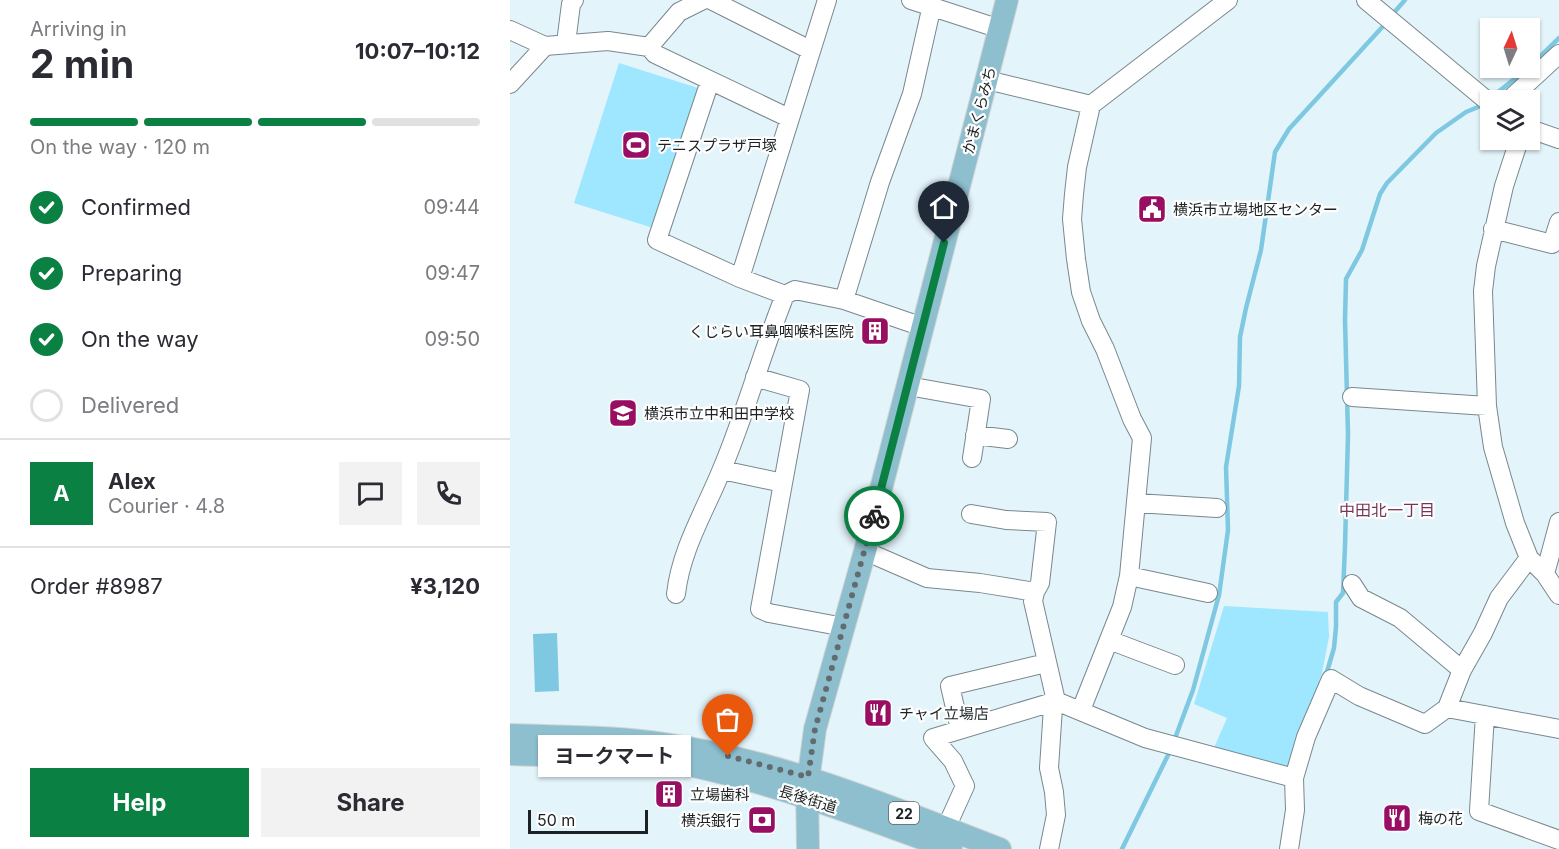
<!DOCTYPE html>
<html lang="en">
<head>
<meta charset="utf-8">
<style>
	body { margin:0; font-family:Inter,"Noto Sans JP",sans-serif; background:#f2f2f3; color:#2b2b33; height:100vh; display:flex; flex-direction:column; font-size:22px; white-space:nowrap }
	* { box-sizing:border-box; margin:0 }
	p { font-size:20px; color:#7c7c81 }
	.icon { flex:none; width:33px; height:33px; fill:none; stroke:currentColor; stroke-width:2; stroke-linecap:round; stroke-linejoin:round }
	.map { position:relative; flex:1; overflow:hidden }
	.details { display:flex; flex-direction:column; background:#fff; width:510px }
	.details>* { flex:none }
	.needle { width:39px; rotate:4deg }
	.controls { position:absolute; left:970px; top:18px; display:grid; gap:12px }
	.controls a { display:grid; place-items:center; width:60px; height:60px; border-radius:0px; background:#fff; box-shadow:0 2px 4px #0004; font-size:30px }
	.scale { position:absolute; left:18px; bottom:15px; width:120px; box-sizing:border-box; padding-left:6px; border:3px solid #1c2224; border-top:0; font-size:16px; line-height:21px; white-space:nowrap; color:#1c2224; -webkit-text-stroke:4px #fefefe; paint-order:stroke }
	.pin { position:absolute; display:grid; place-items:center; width:51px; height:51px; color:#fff; margin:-62px -26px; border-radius:50% 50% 50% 0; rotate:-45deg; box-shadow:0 0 6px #0007 }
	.pin .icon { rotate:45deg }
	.courier { position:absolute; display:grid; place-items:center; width:60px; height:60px; margin:-30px; border:4px solid #0b8043; border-radius:50%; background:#fff; color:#222; box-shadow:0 2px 8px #0007 }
	.bubble { position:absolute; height:42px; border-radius:0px; background:#fff; box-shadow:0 2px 4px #0004; font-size:20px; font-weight:700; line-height:42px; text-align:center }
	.headline em { font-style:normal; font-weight:700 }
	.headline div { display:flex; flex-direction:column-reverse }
	.headline { display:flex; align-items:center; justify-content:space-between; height:102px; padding:0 30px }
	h1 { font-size:39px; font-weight:700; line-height:45px }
	.bar { display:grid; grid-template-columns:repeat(4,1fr); gap:9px 6px; align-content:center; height:72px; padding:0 30px }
	.bar i { height:8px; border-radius:4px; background:#e1e1e2 }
	.bar .on { background:#0b8043 }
	.bar p { grid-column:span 4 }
	.line { display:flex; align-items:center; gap:15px; padding:0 30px; border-top:2px solid #e1e1e2 }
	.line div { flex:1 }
	.round { display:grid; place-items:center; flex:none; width:63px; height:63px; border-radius:0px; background:#f2f2f3 }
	ol { padding:0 30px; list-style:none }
	li { display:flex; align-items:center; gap:18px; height:66px }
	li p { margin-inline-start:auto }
	li .icon { padding:6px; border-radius:50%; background:#0b8043; color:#fff; stroke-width:4 }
	li:last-child { color:#7c7c81 }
	li i { width:33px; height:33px; border:3px solid #e1e1e2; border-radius:50% }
	.cta { display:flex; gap:12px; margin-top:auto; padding:12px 30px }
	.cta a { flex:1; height:69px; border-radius:0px; background:#0b8043; color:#fff; font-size:24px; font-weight:700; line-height:69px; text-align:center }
	.cta a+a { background:#f2f2f3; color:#2b2b33 }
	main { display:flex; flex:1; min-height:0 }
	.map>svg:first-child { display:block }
	.green { fill:#9fe7ff }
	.water { fill:#7ec8e1 }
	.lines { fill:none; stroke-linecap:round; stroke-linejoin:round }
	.stream { stroke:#7ec8e1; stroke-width:4.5 }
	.minor-casing { stroke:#79888e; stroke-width:20 }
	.major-casing { stroke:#d2d3d3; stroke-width:24 }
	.minor { stroke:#fff; stroke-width:18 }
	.major { stroke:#8ebfce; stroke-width:22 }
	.done { stroke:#626c6f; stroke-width:6; stroke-dasharray:0 10.8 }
	.route { stroke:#0b8043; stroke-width:8 }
	.labels { text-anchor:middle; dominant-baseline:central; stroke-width:4.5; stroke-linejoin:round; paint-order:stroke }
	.shield { fill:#fefefe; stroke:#606465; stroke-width:1.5 }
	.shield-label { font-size:14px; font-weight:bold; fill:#1c2224 }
	.street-label { font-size:15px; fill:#1c2224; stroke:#fefefe }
	.poi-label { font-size:15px; fill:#1c2224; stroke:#fefefe; text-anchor:start }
	.neighbourhood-label { font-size:16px; fill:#763557; stroke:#fefefe }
</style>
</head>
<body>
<main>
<section class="details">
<div class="headline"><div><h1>2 min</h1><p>Arriving in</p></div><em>10:07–10:12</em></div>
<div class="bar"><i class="on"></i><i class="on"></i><i class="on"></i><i></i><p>On the way · 120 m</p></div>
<ol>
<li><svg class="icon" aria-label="check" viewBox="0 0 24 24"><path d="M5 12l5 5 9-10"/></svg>Confirmed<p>09:44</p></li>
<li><svg class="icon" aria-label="check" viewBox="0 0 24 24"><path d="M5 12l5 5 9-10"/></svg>Preparing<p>09:47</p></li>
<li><svg class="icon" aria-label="check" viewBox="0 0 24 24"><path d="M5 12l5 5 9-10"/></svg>On the way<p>09:50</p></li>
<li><i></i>Delivered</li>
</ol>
<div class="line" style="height:108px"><b class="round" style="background:#0b8043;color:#fff">A</b><div><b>Alex</b><p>Courier · 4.8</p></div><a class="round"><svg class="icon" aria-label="chat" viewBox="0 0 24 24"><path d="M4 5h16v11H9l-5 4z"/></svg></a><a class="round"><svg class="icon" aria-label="phone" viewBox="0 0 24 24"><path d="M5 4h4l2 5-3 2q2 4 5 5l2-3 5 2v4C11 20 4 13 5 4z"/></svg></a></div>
<div class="line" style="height:78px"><div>Order #8987</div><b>¥3,120</b></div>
<div class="cta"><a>Help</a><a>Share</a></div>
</section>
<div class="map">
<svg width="1049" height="849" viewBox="0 0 1049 849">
	<rect width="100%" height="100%" fill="#e3f4fa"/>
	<path class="green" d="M109,63L188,88L143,228L64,203Z
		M714,606L818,612L819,637L812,673L779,768L703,750L717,718L684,704Z"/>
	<path class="water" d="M47,633L49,691L25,692L23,634Z"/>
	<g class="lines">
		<path class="stream" d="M881,16L895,0
			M1020,66L1049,38
			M982,97L1018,68
			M816,675L824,648L826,627V602L833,593L835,546L838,434L835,320L836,279L852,250L870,194L877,183L926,133L956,112L973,105
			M664,741L683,690L709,595L718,530L716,467L729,386L730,337L736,308L751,250L765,152L779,129L876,23
			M612,849L661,749"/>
		<g class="minor-casing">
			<path id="minor" d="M201,0L300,50
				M401,0L490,29
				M856,0L981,104
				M0,30L35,46
				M56,43L61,4L64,0
				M139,47L169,12L193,0
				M477,80L581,105
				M200,81L147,240L230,278L275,295L285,290L334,300L413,327
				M0,84L35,46L98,41L139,47L145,54L279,118
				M999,100L1049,54
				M1020,129L1049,139
				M1009,140L994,186L976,266L973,291L977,406L983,447L1005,523L1019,558L1035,574L1049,595
				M983,229L1042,244L1049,222
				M230,278L317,0
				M334,300L370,182L402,94L420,14L419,6L421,0
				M245,377L290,390L250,609L259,613L334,627
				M398,386L471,399L462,458
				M842,397L977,406
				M465,435L498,439
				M212,470L273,483
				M626,503L707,508
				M461,514L496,520L537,522L530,583L525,592
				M355,551L417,578L470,583L525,592L523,601L546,701L543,707L539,768L544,792L546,815L539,849
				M1035,574L1049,522
				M619,576L698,593
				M842,584L851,598L890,618L952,670
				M166,594C171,549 195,511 212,469C236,412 252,352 275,295
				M599,640L665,665
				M937,708L1049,729
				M571,710L612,607L619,576L632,438L622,419L595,349L581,321L571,292L566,259L562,219L564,194L567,167L581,105L718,0
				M975,715L969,811L1049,840
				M450,729L440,686L536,663
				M436,828L455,786L443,761L423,738L546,701L635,738L784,778
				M779,849L785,810L784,778L796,737L821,679L849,696L915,724L937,708L952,670L973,633L989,598L1019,558"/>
		</g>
		<g class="major-casing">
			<path id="major" d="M0,735C51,737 104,736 155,744C272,761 381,807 490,849
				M0,754C60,757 124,754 183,766C271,785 356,818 441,849
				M298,849L297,789L305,729L355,551L497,0"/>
		</g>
		<use href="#minor" class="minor"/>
		<use href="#major" class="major"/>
	</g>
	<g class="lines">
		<path class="done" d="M218,756L298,777L305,729L364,516"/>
		<path class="route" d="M364,516L434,243"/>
	</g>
	<defs>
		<g id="stadium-square" transform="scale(1.5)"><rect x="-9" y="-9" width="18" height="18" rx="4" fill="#970e63" stroke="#fefefe"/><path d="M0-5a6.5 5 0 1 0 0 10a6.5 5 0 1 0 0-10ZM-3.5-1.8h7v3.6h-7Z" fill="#fff"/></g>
		<g id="civic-square" transform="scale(1.5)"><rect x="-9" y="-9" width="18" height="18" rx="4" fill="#970e63" stroke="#fefefe"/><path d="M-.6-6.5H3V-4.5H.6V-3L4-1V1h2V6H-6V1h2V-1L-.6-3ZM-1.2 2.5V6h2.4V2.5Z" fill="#fff"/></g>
		<g id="building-square" transform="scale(1.5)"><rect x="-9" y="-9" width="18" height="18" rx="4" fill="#970e63" stroke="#fefefe"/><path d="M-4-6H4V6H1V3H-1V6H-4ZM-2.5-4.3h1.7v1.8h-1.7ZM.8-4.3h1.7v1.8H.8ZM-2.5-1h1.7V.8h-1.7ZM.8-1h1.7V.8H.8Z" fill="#fff"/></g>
		<g id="school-square" transform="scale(1.5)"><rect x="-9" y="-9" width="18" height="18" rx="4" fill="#970e63" stroke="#fefefe"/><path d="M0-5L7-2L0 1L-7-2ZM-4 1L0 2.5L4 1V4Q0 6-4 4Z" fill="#fff"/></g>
		<g id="restaurant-square" transform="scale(1.5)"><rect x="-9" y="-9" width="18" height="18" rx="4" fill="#970e63" stroke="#fefefe"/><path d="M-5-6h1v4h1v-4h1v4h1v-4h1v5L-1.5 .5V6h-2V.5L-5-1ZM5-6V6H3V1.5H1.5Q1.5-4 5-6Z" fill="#fff"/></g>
		<g id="bank-square" transform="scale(1.5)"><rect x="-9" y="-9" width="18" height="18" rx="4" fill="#970e63" stroke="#fefefe"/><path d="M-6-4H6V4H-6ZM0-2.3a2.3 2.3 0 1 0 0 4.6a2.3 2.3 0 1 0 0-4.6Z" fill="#fff"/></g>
	</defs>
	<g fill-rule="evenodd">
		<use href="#stadium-square" x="126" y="145"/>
		<use href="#civic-square" x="642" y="209"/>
		<use href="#building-square" x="365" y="331"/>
		<use href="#school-square" x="113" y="413"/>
		<use href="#restaurant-square" x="368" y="713"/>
		<use href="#building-square" x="159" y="794"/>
		<use href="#restaurant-square" x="887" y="818"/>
		<use href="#bank-square" x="252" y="820"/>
	</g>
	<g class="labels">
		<rect class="shield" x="379" y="802" width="30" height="22" rx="4.5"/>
		<g class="shield-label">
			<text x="394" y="813">22</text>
		</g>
		<g class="street-label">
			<text transform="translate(469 110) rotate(-75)">かまくらみち</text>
			<text transform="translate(298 799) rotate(17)">長後街道</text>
		</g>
		<g class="poi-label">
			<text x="147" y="145">テニスプラザ戸塚</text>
			<text x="663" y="209">横浜市立場地区センター</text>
			<text x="344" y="331" text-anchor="end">くじらい耳鼻咽喉科医院</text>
			<text x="134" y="413">横浜市立中和田中学校</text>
			<text x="389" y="713">チャイ立場店</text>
			<text x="180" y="794">立場歯科</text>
			<text x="908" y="818">梅の花</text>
			<text x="231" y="820" text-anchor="end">横浜銀行</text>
		</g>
		<g class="neighbourhood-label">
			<text x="877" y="510">中田北一丁目</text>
		</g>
	</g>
</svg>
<div class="controls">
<a><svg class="needle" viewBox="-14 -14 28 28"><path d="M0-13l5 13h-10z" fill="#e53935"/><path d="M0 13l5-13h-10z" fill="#7c7c81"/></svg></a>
<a><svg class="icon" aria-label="layers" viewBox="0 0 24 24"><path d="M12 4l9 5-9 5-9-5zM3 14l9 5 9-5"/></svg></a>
</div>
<div class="scale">50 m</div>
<div class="pin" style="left:218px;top:756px;background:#ea580c"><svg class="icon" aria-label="bag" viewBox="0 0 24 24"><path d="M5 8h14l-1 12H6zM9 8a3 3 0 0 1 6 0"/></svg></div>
<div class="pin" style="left:434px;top:243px;background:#1f2937"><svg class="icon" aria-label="home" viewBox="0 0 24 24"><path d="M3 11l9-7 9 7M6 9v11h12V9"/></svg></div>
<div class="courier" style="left:364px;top:516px"><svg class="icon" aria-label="bike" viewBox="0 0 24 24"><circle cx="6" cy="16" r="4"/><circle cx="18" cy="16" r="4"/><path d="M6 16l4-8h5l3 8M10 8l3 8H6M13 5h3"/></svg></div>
<div class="bubble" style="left:28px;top:735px;width:153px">ヨークマート</div>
</div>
</main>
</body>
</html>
